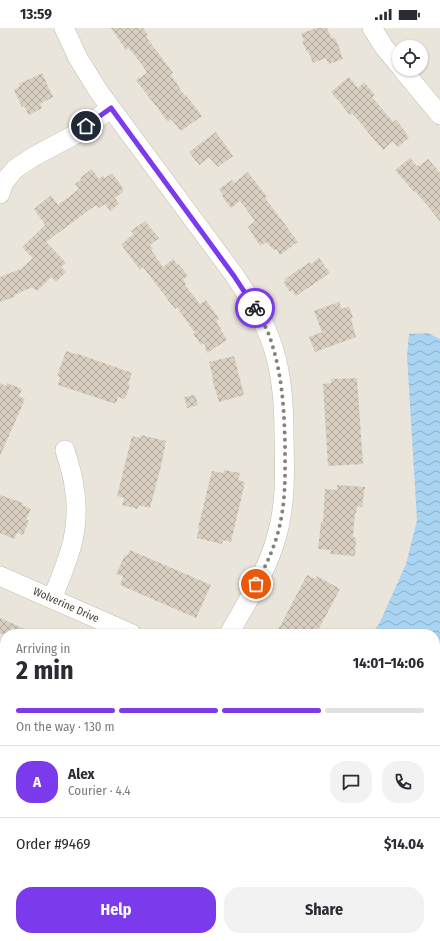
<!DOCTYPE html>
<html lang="en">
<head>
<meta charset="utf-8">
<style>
	body { margin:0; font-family:"Fira Sans Condensed",sans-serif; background:#f2f2f3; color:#2b2b33; height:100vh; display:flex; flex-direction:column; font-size:15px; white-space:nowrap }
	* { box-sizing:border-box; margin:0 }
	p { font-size:13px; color:#7c7c81 }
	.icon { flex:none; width:22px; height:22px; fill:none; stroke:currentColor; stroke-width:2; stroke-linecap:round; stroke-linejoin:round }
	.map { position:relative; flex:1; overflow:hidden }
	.side { position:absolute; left:0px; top:601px; width:440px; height:312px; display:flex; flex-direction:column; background:#fff; border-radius:16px 16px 0 0; box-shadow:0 1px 3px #0004 }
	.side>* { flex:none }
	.controls { position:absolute; left:392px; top:12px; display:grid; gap:8px }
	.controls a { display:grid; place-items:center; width:36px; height:36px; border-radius:50%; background:#fff; box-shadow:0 1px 3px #0004; font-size:20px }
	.pin { position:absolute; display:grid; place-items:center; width:34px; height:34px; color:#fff; margin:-17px; border:2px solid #fff; border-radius:50%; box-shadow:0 1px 4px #0007 }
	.courier { position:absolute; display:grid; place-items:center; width:40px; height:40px; margin:-20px; border:3px solid #7c3aed; border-radius:50%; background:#fff; color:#222; box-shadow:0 1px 5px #0007 }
	.summary em { font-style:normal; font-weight:700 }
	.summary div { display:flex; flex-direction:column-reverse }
	.summary { display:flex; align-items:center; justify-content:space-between; height:68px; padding:0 16px }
	h1 { font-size:26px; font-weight:700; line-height:30px }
	.bar { display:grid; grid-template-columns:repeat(4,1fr); gap:6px 4px; align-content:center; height:48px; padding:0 16px }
	.bar i { height:5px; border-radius:3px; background:#e1e1e2 }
	.bar .on { background:#7c3aed }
	.bar p { grid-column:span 4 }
	.line { display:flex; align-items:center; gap:10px; padding:0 16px; border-top:1px solid #e1e1e2 }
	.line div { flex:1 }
	.round { display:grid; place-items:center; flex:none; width:42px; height:42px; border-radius:16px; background:#f2f2f3 }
	.button { display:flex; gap:8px; margin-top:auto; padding:8px 16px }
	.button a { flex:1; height:46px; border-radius:16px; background:#7c3aed; color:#fff; font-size:16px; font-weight:700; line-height:46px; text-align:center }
	.button a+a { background:#f2f2f3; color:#2b2b33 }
	.status { display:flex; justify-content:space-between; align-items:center; height:28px; padding:0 20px; background:#fff; direction:ltr }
	.status svg { height:11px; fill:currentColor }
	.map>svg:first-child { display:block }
	.residential { fill:#eae5da; fill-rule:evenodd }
	.forest { fill:url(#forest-crowns) }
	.wetland { fill:url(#wetland-marsh) }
	.water { fill:url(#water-waves) }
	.building { fill:url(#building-cross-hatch) }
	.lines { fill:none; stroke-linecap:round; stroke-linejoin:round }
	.minor-casing { stroke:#c2bbae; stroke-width:20 }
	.minor { stroke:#fff; stroke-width:19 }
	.done { stroke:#878178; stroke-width:4; stroke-dasharray:0 7.2 }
	.route { stroke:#7c3aed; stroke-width:5 }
	.labels { text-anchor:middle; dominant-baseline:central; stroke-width:3.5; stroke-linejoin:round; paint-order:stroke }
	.street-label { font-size:11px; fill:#4b4439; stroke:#fff }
</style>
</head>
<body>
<div class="status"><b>13:59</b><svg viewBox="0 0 49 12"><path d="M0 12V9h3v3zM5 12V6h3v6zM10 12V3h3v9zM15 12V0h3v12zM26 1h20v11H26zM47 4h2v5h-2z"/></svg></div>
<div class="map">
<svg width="440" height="913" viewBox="0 0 440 913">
	<defs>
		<pattern id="forest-crowns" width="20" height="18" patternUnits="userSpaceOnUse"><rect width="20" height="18" fill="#d2eab5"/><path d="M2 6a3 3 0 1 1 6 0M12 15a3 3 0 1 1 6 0" fill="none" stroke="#b6ca9c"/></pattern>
		<pattern id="wetland-marsh" width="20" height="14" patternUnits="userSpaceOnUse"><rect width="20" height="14" fill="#d2eab5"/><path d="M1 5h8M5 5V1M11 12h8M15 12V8" fill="none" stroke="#b6ca9c"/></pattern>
		<pattern id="water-waves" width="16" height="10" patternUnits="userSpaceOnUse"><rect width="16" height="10" fill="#a9d4f2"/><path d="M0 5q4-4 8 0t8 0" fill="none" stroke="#8caec5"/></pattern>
		<pattern id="building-cross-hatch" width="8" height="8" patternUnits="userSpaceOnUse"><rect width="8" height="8" fill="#d8cfc1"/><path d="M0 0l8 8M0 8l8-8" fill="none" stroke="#b1aa9e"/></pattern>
	</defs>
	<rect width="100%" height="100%" fill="#f6f3ec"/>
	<path class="residential" d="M0,0H440V913H166V908H435V606H5V652L0,650ZM399,19H421V41H399Z"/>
	<path class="forest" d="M266,908H307L306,913H261Z"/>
	<path class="wetland" d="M226,908H266L261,913H227Z"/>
	<path class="water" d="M428,305L440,311V884L435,901V606H372L380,594L406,536L417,492L407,328L409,306Z
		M307,908H433L431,913H306Z"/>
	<path class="building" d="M111,0H143L148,7L146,9L173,45L171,47L185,68L186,67L202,88L181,103L171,91L168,94L136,52L147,45L145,41L129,20L126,22Z
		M316,0H327L332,11L335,10L341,24H340L343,31L329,36L326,30L313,35L308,23L307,24L302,13L304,12L301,6Z
		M42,45L53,69L40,76L42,80L29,87L24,78L22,79L14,62L20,58L19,56Z
		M349,49L358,60L364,54L375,67L372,69L393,94L396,92L406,104H405L409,110L398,119L393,113L383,122L352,85L350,87L331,64Z
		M216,104L233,128L218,139L209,129L199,137L189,124Z
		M410,130L416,137L419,138L428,131L440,145V193L415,163L414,164L395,142Z
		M92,141L99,151L103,148L105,150L112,145L123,160L122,165L115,170L119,176L110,183L105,176L99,180L96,177L46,214L66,235L61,239L66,244L56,254L51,249L37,263L32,259L15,267L14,269L0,274V249L21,241L33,230L22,219L45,197L34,181L51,167L58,177L79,161L75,156L81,152L80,150Z
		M248,144L267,169L265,170L298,214L280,227L276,221L274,222L266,214L260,218L248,199L255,193L240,173L231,180L222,168L223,167L219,161L232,152L234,155Z
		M145,193L159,210L150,217L153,221L151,222L163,239L173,231L178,237L179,236L188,248L183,251L186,256L185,257L200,276L206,272L219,291L216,293L227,312L207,325L204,315L201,317L193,306L195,305L177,279L175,281L143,239L140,242L121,216L134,206L131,203Z
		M319,230L330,245L296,268L292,262L290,264L283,254L286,253L285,251L310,234L311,236Z
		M339,274L342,281L349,278L353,290L351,291L356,309L315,324L309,309L322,304L314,283Z
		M66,323L75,326V325L132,345L128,356L130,357L125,371L118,369L116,376L58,357L60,349L57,348Z
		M234,328L244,367L219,374L212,351L213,350L209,334Z
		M357,350L363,436L328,438L323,356L331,355V351Z
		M0,355L6,358L7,355L22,361L19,368L25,371L0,428Z
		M195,367L198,377L187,380L184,369Z
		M141,407L166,413L161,438L150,480L139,477L138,481L122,477L124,470L117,468L132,408L140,410Z
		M224,442L240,445L238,452L245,454L231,514L223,512L222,516L197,510L199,501L198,500L212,443L223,445Z
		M337,457L365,459L362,479L357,478L356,485H355L353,509L356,510L355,528L330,526L331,522L318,521L321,494L323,495L325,461L337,462Z
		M0,467L23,475L22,477L31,481L26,491L29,493L23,507L17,505L14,511L0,505Z
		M130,522L211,557L196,590L120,557L123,548L116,546L125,527L127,528Z
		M307,547L315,551L317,548L340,561L316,606H285L278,602Z
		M0,590L36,606H0Z"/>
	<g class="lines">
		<g class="minor-casing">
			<path id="minor" d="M64,0L78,30L99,64L235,248C247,267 261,287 269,308C282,340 284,376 284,409C285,446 286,482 274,517C264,548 245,577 229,606
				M372,0L384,19L399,37
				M402,41L440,87
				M0,166L4,154L15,141L33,129L76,106L111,80
				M0,548L132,606
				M52,571C68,532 82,501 74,458C73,446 68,434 65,422
				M183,908V913"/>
		</g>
		<use href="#minor" class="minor"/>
	</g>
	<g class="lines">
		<path class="done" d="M255,280C260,290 267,300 270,310C282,345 284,379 285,415C285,440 286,466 281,491C277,514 267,536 256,556"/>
		<path class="route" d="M86,98L111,80L234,248L255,280"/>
	</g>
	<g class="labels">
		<g class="street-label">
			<text transform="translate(66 577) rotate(24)">Wolverine Drive</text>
		</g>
	</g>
</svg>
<div class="controls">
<a><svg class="icon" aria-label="locate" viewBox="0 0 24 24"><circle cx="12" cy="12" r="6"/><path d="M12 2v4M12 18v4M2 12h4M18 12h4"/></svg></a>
</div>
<div class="pin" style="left:256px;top:556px;background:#ea580c"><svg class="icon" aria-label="bag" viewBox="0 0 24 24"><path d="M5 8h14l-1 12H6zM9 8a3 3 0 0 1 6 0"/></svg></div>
<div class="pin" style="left:86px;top:98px;background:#1f2937"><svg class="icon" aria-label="home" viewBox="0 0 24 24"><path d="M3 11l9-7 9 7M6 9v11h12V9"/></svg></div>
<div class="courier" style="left:255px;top:280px"><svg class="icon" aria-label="bike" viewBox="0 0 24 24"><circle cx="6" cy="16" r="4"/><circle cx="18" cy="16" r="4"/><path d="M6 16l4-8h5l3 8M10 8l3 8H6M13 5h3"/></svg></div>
<section class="side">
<div class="summary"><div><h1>2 min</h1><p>Arriving in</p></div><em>14:01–14:06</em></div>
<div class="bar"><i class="on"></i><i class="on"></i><i class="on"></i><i></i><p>On the way · 130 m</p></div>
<div class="line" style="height:72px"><b class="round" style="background:#7c3aed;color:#fff">A</b><div><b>Alex</b><p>Courier · 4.4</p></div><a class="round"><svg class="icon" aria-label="chat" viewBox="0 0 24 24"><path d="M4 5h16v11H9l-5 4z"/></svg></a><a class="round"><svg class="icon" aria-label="phone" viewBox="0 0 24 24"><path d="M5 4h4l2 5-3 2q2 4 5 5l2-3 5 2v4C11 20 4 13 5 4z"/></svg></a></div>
<div class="line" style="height:52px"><div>Order #9469</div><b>$14.04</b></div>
<div class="button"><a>Help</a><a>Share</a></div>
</section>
</div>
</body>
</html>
